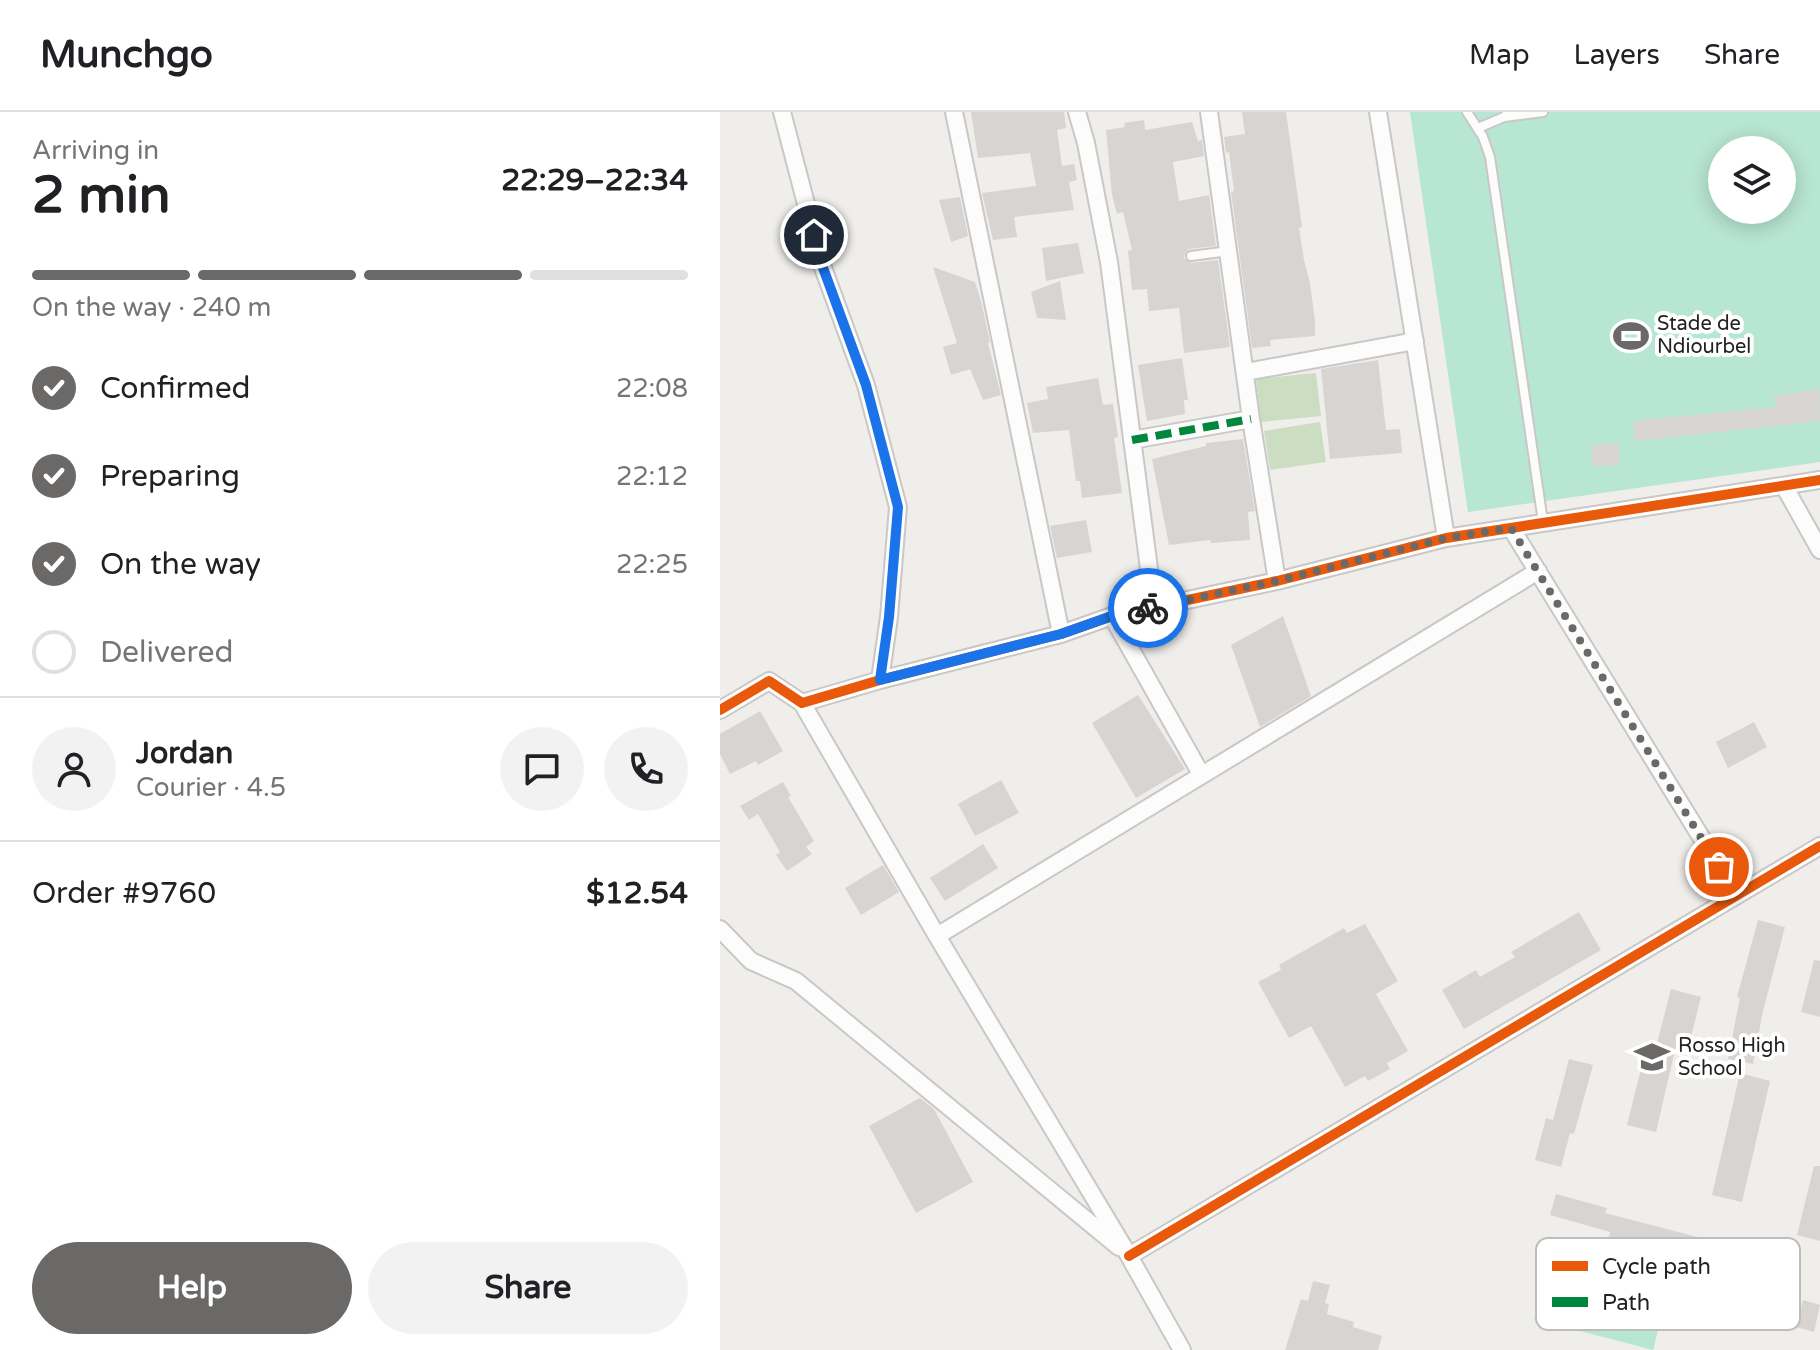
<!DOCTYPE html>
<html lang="en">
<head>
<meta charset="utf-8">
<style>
	body { margin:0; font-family:"Varela Round",sans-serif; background:#f2f2f2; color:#202124; height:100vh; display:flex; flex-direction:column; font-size:30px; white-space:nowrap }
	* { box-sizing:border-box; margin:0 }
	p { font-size:26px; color:#757577 }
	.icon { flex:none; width:44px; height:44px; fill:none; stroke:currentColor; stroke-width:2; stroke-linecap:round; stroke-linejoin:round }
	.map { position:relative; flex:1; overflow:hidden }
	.drawer { display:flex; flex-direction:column; background:#fff; width:720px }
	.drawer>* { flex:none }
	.fabs { position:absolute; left:988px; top:24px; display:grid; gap:16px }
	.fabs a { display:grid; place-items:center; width:88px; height:88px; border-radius:50%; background:#fff; box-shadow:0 4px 20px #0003; font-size:40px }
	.pin { position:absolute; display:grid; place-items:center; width:68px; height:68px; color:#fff; margin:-34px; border:4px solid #fff; border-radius:50%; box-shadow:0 2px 8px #0007 }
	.courier { position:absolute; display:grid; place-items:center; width:80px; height:80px; margin:-40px; border:6px solid #1a73e8; border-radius:50%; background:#fff; color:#222; box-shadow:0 2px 10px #0007 }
	.head em { font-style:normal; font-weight:700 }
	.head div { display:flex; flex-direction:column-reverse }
	.head { display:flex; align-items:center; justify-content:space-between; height:136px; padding:0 32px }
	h1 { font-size:52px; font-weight:700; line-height:60px }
	.bar { display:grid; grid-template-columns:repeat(4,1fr); gap:12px 8px; align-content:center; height:96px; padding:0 32px }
	.bar i { height:10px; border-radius:6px; background:#e0e0e0 }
	.bar .active { background:#6a6968 }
	.bar p { grid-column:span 4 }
	.line { display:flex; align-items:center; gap:20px; padding:0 32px; border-top:2px solid #e0e0e0 }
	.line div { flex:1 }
	.round { display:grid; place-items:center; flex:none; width:84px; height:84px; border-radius:42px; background:#f2f2f2 }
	ol { padding:0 32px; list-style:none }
	li { display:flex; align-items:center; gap:24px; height:88px }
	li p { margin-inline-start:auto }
	li .icon { padding:8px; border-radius:50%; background:#6a6968; color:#fff; stroke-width:4 }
	li:last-child { color:#757577 }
	li i { width:44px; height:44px; border:4px solid #e0e0e0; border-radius:50% }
	.action { display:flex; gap:16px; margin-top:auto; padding:16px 32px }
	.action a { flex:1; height:92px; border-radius:48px; background:#6a6968; color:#fff; font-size:32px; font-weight:700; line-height:92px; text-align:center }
	.action a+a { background:#f2f2f2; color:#202124 }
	header { display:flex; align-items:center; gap:48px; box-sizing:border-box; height:112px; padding:0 40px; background:#fff; border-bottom:2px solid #e0e0e0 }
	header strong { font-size:38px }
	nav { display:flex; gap:44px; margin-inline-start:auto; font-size:28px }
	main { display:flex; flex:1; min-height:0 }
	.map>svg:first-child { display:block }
	.forest { fill:#cbdec1 }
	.pitch { fill:#b7e6d2; fill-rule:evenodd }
	.building { fill:#d7d4d2 }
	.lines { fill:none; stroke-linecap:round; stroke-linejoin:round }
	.service-casing { stroke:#c9c8c7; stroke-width:12 }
	.minor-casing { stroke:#c9c8c7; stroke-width:20 }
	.service { stroke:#fdfcfc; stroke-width:8 }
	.minor { stroke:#fdfcfc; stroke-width:16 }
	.quiet { stroke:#00873e; stroke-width:8; stroke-dasharray:16 8; stroke-linecap:butt }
	.cycleway-casing { stroke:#fff; stroke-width:15 }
	.cycleway { stroke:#e8590c; stroke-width:10 }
	.done { stroke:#6a6968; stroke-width:8; stroke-dasharray:0 14.4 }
	.route { stroke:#1a73e8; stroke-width:10 }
	.labels { text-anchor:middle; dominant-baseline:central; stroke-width:8; stroke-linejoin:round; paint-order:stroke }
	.poi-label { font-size:20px; fill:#222; stroke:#fff; text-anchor:start }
	.key { fill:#fff; stroke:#bdbdbd; stroke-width:2 }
	.key-label { font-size:22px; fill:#222 }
</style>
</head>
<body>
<header>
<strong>Munchgo</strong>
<nav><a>Map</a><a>Layers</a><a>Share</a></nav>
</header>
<main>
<section class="drawer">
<div class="head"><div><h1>2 min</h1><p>Arriving in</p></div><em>22:29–22:34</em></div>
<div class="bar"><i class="active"></i><i class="active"></i><i class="active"></i><i></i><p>On the way · 240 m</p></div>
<ol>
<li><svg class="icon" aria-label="check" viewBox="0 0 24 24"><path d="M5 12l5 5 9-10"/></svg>Confirmed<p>22:08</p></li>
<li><svg class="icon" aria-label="check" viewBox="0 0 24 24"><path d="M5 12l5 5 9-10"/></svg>Preparing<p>22:12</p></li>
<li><svg class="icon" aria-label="check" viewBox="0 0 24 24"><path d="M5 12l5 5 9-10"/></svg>On the way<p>22:25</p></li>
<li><i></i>Delivered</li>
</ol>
<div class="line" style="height:144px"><a class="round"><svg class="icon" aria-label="person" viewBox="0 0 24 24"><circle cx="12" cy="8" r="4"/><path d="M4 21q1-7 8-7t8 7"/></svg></a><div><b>Jordan</b><p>Courier · 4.5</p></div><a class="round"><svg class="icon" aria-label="chat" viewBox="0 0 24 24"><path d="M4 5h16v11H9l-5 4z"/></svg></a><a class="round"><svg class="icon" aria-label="phone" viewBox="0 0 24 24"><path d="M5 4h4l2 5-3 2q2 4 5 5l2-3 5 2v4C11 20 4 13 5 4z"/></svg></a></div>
<div class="line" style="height:104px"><div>Order #9760</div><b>$12.54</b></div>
<div class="action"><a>Help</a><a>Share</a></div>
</section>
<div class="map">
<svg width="1100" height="1238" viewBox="0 0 1100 1238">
	<rect width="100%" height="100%" fill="#f0eeeb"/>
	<path class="forest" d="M596,261L601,304L541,310L536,267Z
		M600,310L606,350L550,358L544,319Z"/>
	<path class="pitch" d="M690,0H1100V350L748,400ZM1002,38H1062V98H1002Z
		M829,1148L948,1180L933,1238L814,1207Z"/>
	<path class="building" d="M251,0H344L346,16L337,18L342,54L354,52L357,68L349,70L354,98L294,105L297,125L273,128L262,81L316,74L310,41L258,46Z
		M522,0H566L582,115L579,116L584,148L590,171L595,209V224L550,228L551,234L532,236L511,80L514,79L509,40L506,41L504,25L525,22Z
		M424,8L425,18L472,10L478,29L482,28L484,44L453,50L459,89L489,83L496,134L469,137L465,141L464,146L471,151L498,148L510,235L464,241L459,196L429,199L427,177L412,178L408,139L412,138L403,100L397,102L392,83L386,18L405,15L404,11Z
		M240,85L248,124L231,130L219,88Z
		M358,131L364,161L326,169L322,136Z
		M213,155L255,170L261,189L270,230L268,231L281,283L263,288L250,257L231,263L223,235L237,231Z
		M340,169L346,208L317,206L311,180Z
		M462,246L468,288H464L465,302L427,309L418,253Z
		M658,248L666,318L680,317L682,341L610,347L601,257Z
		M378,266L383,293L393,292L398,325L394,326L402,381L362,386L360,369H356L349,318L313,321L307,291L328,287L326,275Z
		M1099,277L1100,309L915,329L913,309L1056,295L1054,284Z
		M523,327L535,399L528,400L530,428L491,431L490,428L449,433L432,347L486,334V331Z
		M898,331L900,353L873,354L871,333Z
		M366,408L372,440L337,446L330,414Z
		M563,504L591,584L540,615L511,533Z
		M418,583L465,657L416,686L372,611Z
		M40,599L63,639L38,653L36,649L10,662L0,642V622Z
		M1034,610L1047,635L1008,656L996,630Z
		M281,668L299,701L255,724L238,692Z
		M63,670L71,684L68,685L94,729L86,735L92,742L67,759L56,743L60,740L38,702L29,708L20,694Z
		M263,732L278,756L225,789L210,766Z
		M163,753L179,780L141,803L125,776Z
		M859,800L881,838L744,917L722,878L756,858L760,865L795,845L791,840Z
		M1038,808L1065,815L1043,899L1033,952L1008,947L1020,886L1017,885Z
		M645,812L678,869L656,882L688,939L667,951L670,957L648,969L645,964L625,975L591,914L569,926L538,870L561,858L559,853L624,816L627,821Z
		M1094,848L1100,849V905L1081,900Z
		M951,877L981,885L968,937L956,934L936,1020L907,1013L926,937L935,939Z
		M849,947L873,953L854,1022L850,1021L841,1055L815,1048L826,1006L833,1008Z
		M1020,961L1050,969L1022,1090L992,1083Z
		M200,986L214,997L253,1070L196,1101L149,1014Z
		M1094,1054H1100V1129L1077,1123Z
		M836,1082L887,1096L885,1101L985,1127L979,1149L889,1125L890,1120L830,1103Z
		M593,1169L610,1173L605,1191L609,1192L607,1202L634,1210L633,1215L662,1224L658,1238H565L581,1187L588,1189Z
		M1083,1188L1100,1193L1094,1220L1076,1215Z"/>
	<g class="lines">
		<g class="service-casing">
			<path id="service" d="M747,0L763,25L770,45L823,410
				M788,0L784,5L823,0
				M758,16L784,5
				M471,144L509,139"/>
		</g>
		<g class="minor-casing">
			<path id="minor" d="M62,0L102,153L146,273L178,395L169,505L160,568
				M234,0L341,522
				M357,0L366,31L389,150L434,495
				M489,0L531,307L557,469
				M658,0L726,426
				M526,260L695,229
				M412,328L531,307
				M1064,374L1100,438
				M791,416L1016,782
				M392,504L481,662
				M82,591L217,824L409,1144L462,1238
				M0,598L49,569L82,591L160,568L341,522L392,504L557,469L726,426L1100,368
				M0,817L31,849L76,869L399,1135
				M217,824L818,459
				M409,1144L1100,734"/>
		</g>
		<use href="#service" class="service"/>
		<use href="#minor" class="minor"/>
		<path class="quiet" d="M412,328L531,307"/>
		<g class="cycleway-casing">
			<path id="cycleway" d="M0,598L49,569L82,591L160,568L341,522L392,504L557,469L726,426L1100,368
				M409,1144L1100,734"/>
		</g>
		<use href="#cycleway" class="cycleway"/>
	</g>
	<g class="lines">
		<path class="done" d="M428,496L557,469L726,426L791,416L999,755"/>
		<path class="route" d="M94,123L102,153L146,273L178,395L169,505L160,568L341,522L392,504L428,496"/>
	</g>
	<defs>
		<g id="stadium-bare" transform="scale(2.76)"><path d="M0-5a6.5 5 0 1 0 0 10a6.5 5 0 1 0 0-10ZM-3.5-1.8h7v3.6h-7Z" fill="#6a6968" stroke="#fff" stroke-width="2.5" paint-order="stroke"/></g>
		<g id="school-bare" transform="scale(2.76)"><path d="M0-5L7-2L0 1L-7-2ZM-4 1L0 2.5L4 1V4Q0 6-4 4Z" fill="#6a6968" stroke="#fff" stroke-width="2.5" paint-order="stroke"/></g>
	</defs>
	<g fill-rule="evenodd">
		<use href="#stadium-bare" x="911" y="224"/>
		<use href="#school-bare" x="932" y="945"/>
	</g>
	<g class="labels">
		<g class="poi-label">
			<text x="937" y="212">Stade de<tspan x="937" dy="23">Ndiourbel</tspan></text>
			<text x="958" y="934">Rosso High<tspan x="958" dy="23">School</tspan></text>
		</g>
	</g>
	<rect x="816" y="1126" width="264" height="92" rx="12" class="key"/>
	<rect x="832" y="1149" width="36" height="10" fill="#e8590c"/>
	<rect x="832" y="1185" width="36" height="10" fill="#00873e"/>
	<g class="key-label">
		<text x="882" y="1162">Cycle path</text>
		<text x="882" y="1198">Path</text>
	</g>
</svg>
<div class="fabs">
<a><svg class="icon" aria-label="layers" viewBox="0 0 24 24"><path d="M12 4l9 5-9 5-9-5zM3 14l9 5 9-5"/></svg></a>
</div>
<div class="pin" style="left:999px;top:755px;background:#ea580c"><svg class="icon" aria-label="bag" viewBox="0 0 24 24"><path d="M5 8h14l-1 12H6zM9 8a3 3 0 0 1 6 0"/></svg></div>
<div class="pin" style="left:94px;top:123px;background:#1f2937"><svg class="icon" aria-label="home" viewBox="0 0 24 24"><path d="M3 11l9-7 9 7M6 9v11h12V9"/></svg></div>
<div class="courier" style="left:428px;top:496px"><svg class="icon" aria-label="bike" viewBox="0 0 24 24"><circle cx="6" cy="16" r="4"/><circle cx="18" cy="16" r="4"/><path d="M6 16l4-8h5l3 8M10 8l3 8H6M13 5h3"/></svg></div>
</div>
</main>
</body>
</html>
